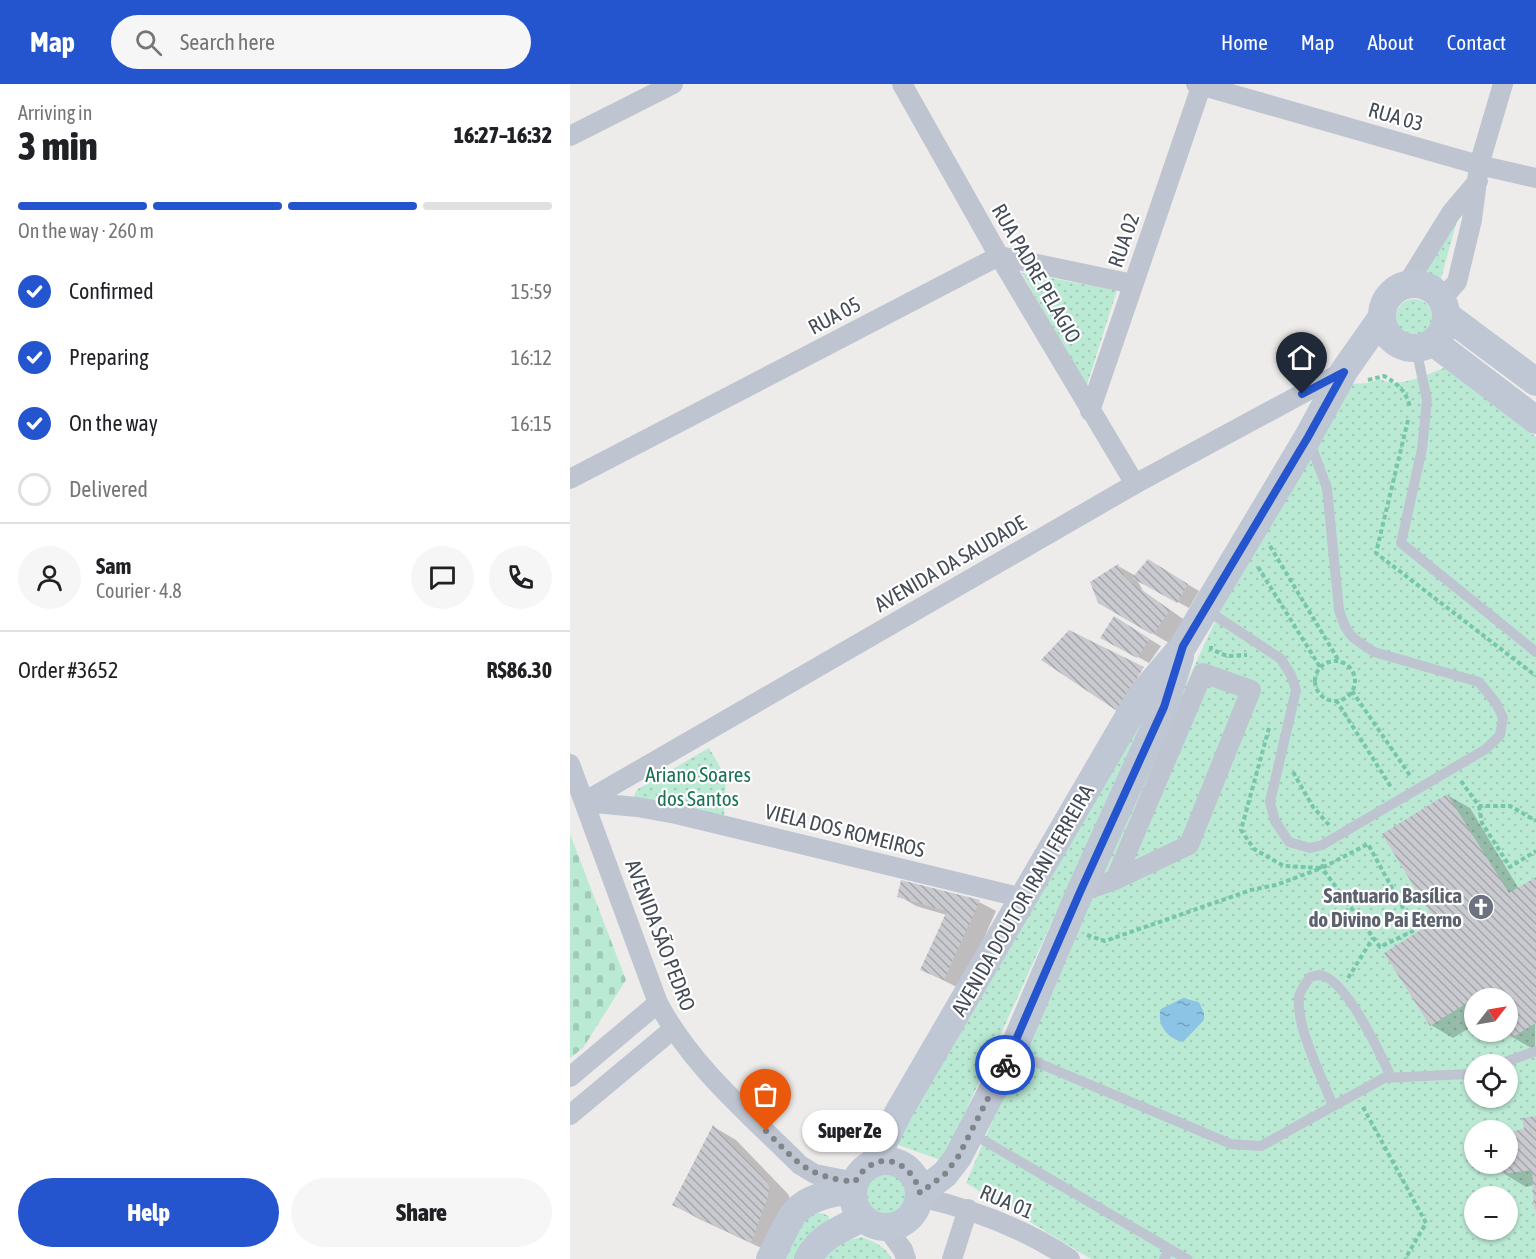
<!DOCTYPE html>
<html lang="en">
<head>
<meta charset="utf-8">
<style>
	body { margin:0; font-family:"Asap Condensed",sans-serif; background:#f6f6f6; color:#202124; height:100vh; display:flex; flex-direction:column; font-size:22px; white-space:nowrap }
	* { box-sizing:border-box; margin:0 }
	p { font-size:20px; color:#757577 }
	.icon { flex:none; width:33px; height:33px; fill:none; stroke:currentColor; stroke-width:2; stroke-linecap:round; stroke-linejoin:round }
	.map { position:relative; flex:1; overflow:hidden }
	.panel { display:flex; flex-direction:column; background:#fff; width:570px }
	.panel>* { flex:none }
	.needle { width:39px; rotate:59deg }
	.tools { position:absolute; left:894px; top:904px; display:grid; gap:12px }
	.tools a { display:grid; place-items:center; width:54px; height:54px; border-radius:50%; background:#fff; box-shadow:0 2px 4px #0004; font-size:30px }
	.pin { position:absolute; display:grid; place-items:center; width:51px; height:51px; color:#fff; margin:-62px -26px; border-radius:50% 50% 50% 0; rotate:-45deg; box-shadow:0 0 6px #0007 }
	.pin .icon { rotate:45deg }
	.courier { position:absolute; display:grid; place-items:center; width:60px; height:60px; margin:-30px; border:4px solid #2455cf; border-radius:50%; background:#fff; color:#222; box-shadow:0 2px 8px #0007 }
	.bubble { position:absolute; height:42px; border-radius:21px; background:#fff; box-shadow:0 2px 4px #0004; font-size:20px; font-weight:800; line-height:42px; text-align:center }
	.summary em { font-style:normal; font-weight:800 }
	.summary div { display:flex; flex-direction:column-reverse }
	.summary { display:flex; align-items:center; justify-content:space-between; height:102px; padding:0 18px }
	h1 { font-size:39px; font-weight:800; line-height:45px }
	.bar { display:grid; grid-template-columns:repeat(4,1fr); gap:9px 6px; align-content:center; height:72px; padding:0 18px }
	.bar i { height:8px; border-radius:4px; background:#e0e0e0 }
	.bar .on { background:#2455cf }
	.bar p { grid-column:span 4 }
	.line { display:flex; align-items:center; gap:15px; padding:0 18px; border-top:2px solid #e0e0e0 }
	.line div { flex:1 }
	.round { display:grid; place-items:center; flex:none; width:63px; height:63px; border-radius:32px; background:#f6f6f6 }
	ol { padding:0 18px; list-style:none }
	li { display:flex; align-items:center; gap:18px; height:66px }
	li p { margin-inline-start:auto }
	li .icon { padding:6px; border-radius:50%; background:#2455cf; color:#fff; stroke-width:4 }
	li:last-child { color:#757577 }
	li i { width:33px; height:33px; border:3px solid #e0e0e0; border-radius:50% }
	.button { display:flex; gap:12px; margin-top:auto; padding:12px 18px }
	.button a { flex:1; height:69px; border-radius:36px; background:#2455cf; color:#fff; font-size:24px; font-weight:800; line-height:69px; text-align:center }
	.button a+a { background:#f6f6f6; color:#202124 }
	header { display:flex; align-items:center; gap:36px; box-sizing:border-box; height:84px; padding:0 30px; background:#2455cf; color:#fff }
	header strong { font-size:28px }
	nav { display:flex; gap:33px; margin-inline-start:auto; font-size:21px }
	.search { width:420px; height:54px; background:#f6f6f6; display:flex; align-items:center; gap:15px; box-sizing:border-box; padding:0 21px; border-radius:33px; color:#757577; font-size:22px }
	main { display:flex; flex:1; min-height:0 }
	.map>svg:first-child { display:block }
	.cemetery { fill:url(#cemetery-stones) }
	.park { fill:url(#park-dots); fill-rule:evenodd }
	.water { fill:url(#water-ripples) }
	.shadow { fill:#0003 }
	.building { fill:url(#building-back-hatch) }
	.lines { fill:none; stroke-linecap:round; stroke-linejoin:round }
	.path { stroke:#76c6aa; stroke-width:4; stroke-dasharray:4.5 3; stroke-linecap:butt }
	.lane { stroke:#bfc5d0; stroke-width:10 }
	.street { stroke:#bfc5d0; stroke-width:20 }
	.secondary { stroke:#bfc6d4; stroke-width:28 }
	.done { stroke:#80848b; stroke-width:6; stroke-dasharray:0 10.8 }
	.route { stroke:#2455cf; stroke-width:8 }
	.labels { text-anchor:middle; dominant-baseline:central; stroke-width:4.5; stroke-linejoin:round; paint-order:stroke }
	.street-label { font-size:21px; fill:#454c57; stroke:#fff }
	.park-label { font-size:21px; fill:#1c7254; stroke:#fff }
	.worship-label { font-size:21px; font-weight:bold; fill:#5b616d; stroke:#fff; text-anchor:end }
</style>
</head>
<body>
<header>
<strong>Map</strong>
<div class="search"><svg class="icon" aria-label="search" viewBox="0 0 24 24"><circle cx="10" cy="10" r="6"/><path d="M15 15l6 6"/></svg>Search here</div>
<nav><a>Home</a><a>Map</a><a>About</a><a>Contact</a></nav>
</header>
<main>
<section class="panel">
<div class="summary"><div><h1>3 min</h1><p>Arriving in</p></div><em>16:27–16:32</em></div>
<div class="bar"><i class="on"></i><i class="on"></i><i class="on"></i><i></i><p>On the way · 260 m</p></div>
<ol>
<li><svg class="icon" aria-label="check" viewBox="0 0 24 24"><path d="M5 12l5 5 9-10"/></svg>Confirmed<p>15:59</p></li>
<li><svg class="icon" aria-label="check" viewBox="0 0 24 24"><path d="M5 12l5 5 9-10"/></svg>Preparing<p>16:12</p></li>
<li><svg class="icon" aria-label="check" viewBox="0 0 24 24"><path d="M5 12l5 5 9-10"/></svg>On the way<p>16:15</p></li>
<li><i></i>Delivered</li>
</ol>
<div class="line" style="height:108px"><a class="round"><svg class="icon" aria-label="person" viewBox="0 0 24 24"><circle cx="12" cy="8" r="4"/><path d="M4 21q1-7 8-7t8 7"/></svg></a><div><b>Sam</b><p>Courier · 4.8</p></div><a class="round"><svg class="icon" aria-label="chat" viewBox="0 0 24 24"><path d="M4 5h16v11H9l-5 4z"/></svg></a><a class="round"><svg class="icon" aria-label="phone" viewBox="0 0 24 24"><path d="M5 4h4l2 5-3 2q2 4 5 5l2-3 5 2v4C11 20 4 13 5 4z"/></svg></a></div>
<div class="line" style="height:78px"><div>Order #3652</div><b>R$86.30</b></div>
<div class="button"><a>Help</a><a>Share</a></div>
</section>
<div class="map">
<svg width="966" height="1175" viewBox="0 0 966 1175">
	<defs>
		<pattern id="cemetery-stones" width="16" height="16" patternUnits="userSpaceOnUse" patternTransform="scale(1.5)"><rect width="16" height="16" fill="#bbead4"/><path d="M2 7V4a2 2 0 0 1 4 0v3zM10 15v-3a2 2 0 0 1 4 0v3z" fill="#a2cab8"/></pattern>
		<pattern id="park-dots" width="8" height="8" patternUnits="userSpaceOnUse" patternTransform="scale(1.5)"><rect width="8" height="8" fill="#bbead4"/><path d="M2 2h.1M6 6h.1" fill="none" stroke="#a2cab8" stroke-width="1.8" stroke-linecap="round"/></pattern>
		<pattern id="water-ripples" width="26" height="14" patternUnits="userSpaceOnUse" patternTransform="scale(1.5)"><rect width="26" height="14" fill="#8bc4e5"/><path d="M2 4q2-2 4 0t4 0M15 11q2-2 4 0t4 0" fill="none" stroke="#73a1bc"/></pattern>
		<pattern id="building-back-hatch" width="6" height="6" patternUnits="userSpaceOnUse" patternTransform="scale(1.5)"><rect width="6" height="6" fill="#c9cad0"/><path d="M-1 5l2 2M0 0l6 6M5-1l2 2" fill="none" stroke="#a5a6ac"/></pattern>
	</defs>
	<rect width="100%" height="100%" fill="#eeeceb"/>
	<path class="cemetery" d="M0,750L56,896L13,964L0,974Z"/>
	<path class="park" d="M889,129L869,202L850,192Z
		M452,189L547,206L516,304Z
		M826 233a18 18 0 1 1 36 0a18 18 0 1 1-36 0Z
		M877,283L966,353V1175H521L396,1099L540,762L665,495L778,300L798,299L810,295C829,306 858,289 877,283ZM904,915H938V948H904ZM904,981H938V1014H904ZM904,1047H938V1080H904ZM904,1113H938V1146H904Z
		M570,635L573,637L373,1077L323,1059Z
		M139,664L156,693L154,732L64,715L65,709L68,705Z
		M293 1112a23 23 0 1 1 46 0a23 23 0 1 1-46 0Z
		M251,1129L259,1132V1135L230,1175H210L240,1130Z
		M292,1153C305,1158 316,1163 322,1175H249L270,1158Z"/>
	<path class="water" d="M613,914L629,918L634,929V936L613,958C597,955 586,939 591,925Z"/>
	<path class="shadow" d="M578,477L629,507L619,524L567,496L573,507L616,537L599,559L529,518L548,482L566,492Z
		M556,541L591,562L579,579L532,553Z
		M877,711L900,724L949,805L966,795L965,966L942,953L938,946V915H904V941L883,954L861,941Z
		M329,812L409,818L426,827L391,905L352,886L377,831L346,822Z
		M966,1034V1128L964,1101L956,1103L933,1089L932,1080H938V1050L956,1046Z
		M144,1043L166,1056L218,1110L221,1117L204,1170L127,1134L104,1121Z"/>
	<path class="building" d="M578,475L618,500L607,519L562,494Z
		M548,480L556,495L600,526L585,548L581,550L528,519L520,498Z
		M544,532L580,555L567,574L530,554Z
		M499,546L574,583L547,627L471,576Z
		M877,710L939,809L966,793V939L941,954L938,948V915H917L913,909L860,942L814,869L865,837L812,750Z
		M331,796L410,816L374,896L350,886L377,827L327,813Z
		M966,1032V1125H964L962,1086L932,1090L931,1080H938V1048L954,1045L952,1034Z
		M143,1041L196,1096L199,1103L198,1113L181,1159L102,1121Z"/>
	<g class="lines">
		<path class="path" d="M798,296L814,292C828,300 836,307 840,323
			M838,336L806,469L966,592
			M700,462L769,577
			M688,483L750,583
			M641,562V565L657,572L677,571
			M745 597a20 20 0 1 1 40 0a20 20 0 1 1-40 0Z
			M782,607L841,693
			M766,616L821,703
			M699,644L671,746L684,765L714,782L752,784L798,760L845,846L810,863L752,784L754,775
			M723,688L743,723L759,741
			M891,697L909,722H940L966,737
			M909,722L912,739L940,783L966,767
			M517,851L535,857L681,806L706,801L749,785
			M778,894L803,854
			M793,1023L856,1139L835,1175"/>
		<path class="lane" d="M846,264L857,316L852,365L831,459L966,568
			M635,525L711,575L721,591L726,606L700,718L705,737L719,758L740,764L752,761L916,665L930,651L933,634L926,619L909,598L804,568C782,554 777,552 769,526L757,404L739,356
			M442,968L661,1060L691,1062L814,994L898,990L904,988
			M927,981L966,967
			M763,1022C752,993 726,944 729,913C730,907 736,899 740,893C741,893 748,891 749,891C775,892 811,971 821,993
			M401,1049L617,1175
			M594,1175L600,1165"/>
		<path class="street" d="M332,0L429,172L565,400
			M626,0L909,81L966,94
			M0,52L103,0
			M837,200L881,129L908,97
			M872,215L887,198L902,136L909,81L933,0
			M520,327L632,0
			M0,395L429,172L563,200
			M0,680L88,919C122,983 179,1030 230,1081L245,1090L285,1098
			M14,718L565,400L774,287
			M14,718L67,723L106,730L453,814
			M510,808L545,796L619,761L681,606L633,589L545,796
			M0,993L88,919
			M0,1031L102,946
			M350,1113C402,1125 455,1145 500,1175
			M317,1144L333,1166L336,1175
			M382,1175L398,1125"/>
		<path class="secondary" d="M812 232a32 32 0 1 1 64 0a32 32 0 1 1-64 0Z
			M876,231L966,298
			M863,258L966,336
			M283 1110a33 33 0 1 1 66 0a33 33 0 1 1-66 0Z
			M303,1080L328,1029L572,610L613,562L738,353L774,287L812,233
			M350,1109L375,1090L388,1073L442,968L510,808L594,623L610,573
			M200,1175C207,1162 216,1139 225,1128C240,1112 263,1109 283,1106
			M238,1175C249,1153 272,1144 293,1134"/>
	</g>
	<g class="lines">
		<path class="done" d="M196,1047C230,1081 236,1092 285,1098C304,1064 341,1074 350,1109L375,1090L388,1073L435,981"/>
		<path class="route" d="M435,981L510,808L594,623L613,562L738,353L774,288L732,310"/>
	</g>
	<defs>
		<g id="church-disc" transform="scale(1.35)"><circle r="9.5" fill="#6b7280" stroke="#fff"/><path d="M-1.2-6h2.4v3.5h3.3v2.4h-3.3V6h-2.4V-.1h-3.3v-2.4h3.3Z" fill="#fff"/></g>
	</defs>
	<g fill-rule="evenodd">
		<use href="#church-disc" x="911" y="823"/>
	</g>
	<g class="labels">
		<g class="street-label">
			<text transform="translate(826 32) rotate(16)">RUA 03</text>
			<text transform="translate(553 156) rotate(-71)">RUA 02</text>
			<text transform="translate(467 189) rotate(60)">RUA PADRE PELAGIO</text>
			<text transform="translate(264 231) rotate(-28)">RUA 05</text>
			<text transform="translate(380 479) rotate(-30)">AVENIDA DA SAUDADE</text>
			<text transform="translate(275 746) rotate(14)">VIELA DOS ROMEIROS</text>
			<text transform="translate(452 816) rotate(-60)">AVENIDA DOUTOR IRANI FERREIRA</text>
			<text transform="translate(91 851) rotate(69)">AVENIDA SÃO PEDRO</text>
			<text transform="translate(437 1117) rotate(23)">RUA 01</text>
		</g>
		<g class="park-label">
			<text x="128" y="690">Ariano Soares<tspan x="128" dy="24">dos Santos</tspan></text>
		</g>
		<g class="worship-label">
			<text x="892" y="811">Santuario Basílica<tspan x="892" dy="24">do Divino Pai Eterno</tspan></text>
		</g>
	</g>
</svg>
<div class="tools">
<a><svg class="needle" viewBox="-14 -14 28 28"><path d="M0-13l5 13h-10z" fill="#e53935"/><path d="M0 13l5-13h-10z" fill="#757577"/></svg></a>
<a><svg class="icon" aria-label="locate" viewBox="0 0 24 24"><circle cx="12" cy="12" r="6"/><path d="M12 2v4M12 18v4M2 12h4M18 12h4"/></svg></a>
<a>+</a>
<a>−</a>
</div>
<div class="pin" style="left:196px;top:1047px;background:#ea580c"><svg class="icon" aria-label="bag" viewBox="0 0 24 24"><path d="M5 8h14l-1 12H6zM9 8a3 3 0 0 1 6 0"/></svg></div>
<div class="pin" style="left:732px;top:310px;background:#1f2937"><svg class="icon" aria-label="home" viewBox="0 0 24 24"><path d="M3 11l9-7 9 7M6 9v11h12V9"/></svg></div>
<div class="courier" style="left:435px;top:981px"><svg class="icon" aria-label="bike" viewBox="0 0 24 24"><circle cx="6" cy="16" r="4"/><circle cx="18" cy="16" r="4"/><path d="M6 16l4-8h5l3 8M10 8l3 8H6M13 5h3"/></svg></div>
<div class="bubble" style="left:232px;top:1026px;width:96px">Super Ze</div>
</div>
</main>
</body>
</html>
